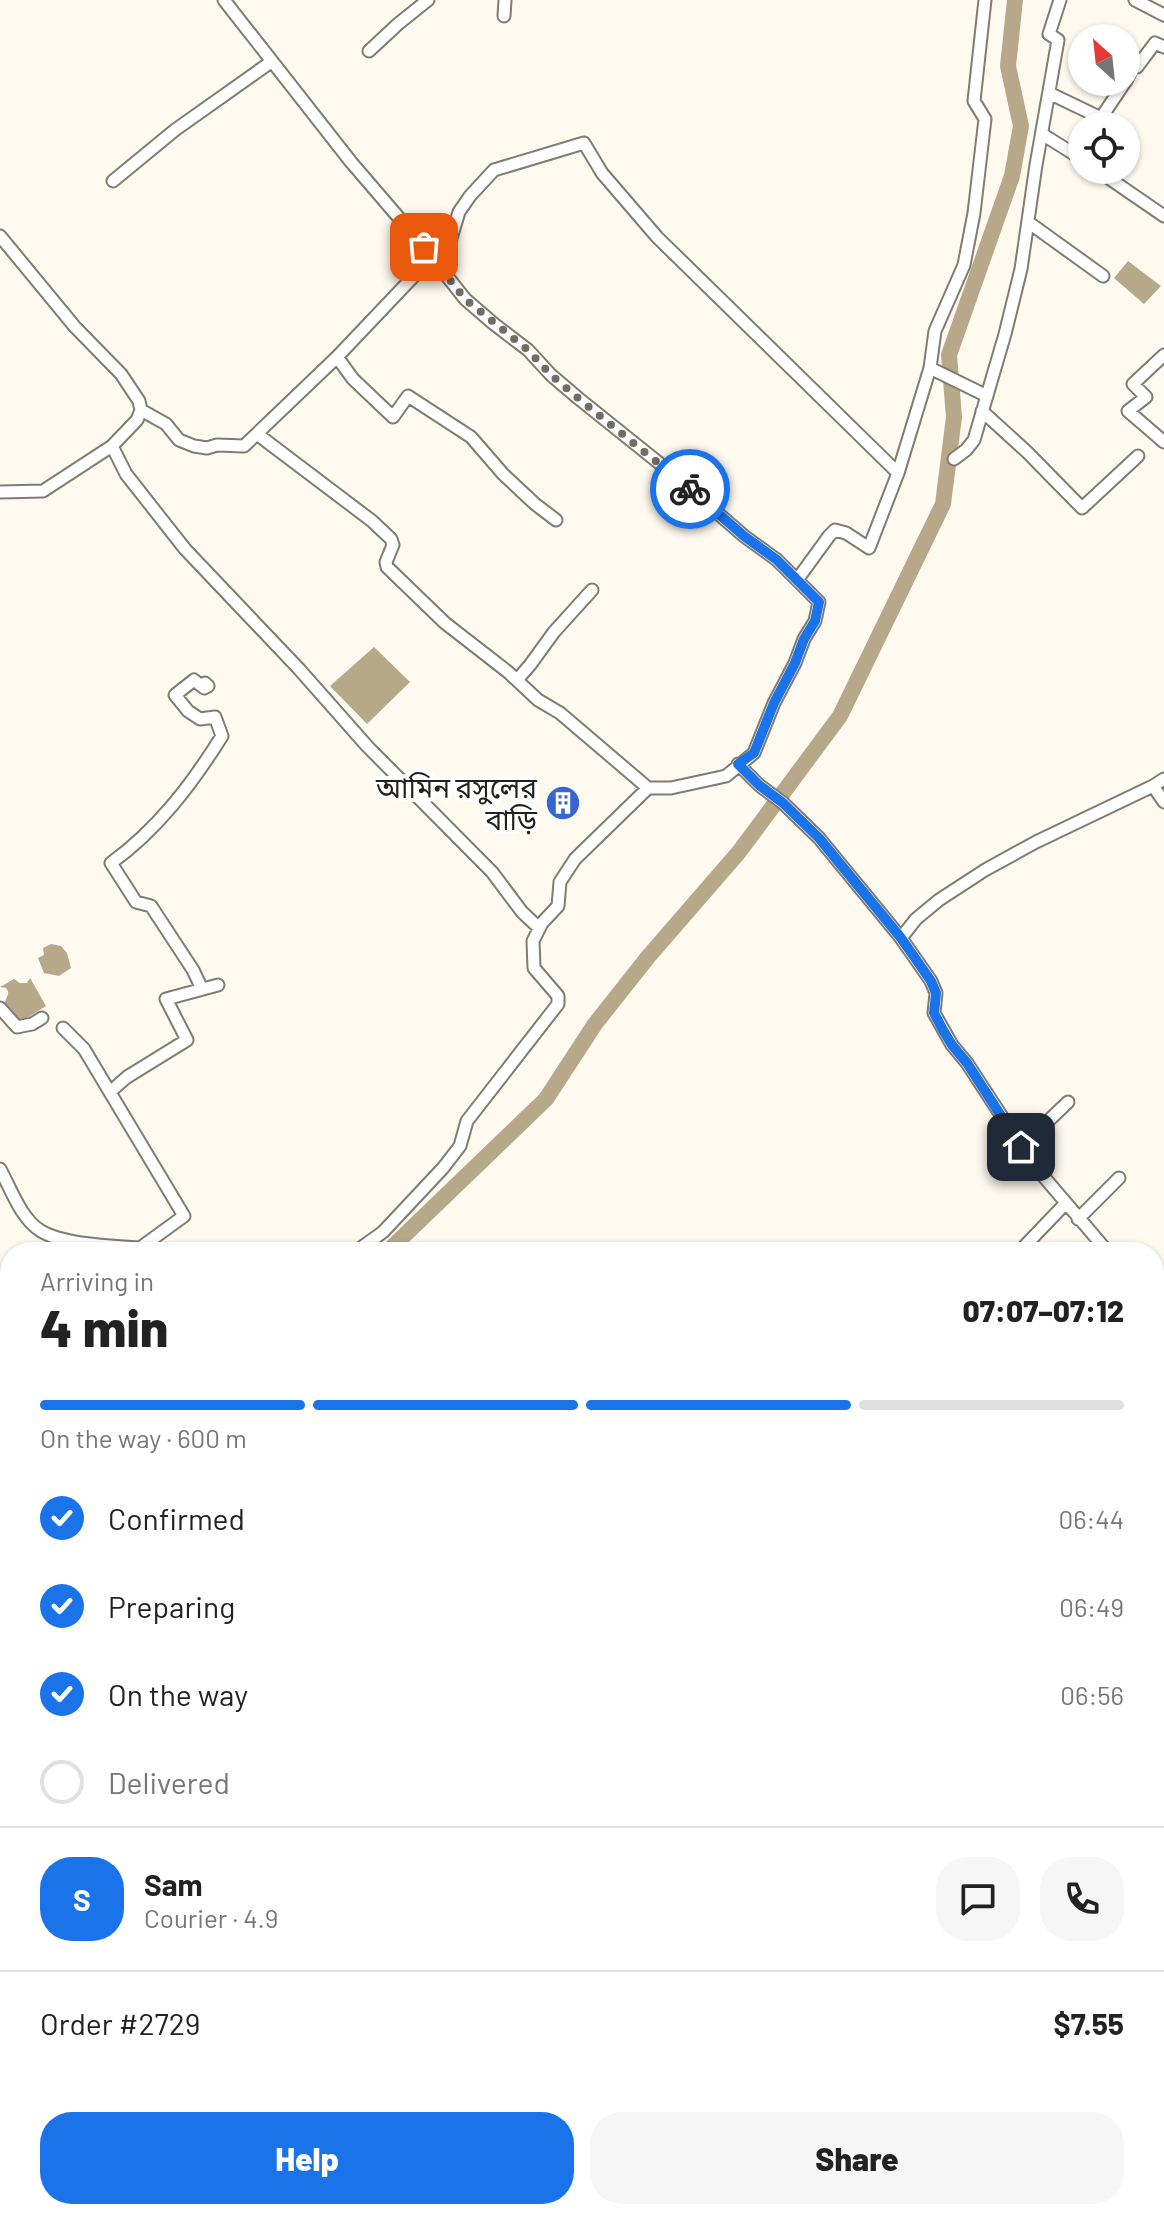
<!DOCTYPE html>
<html lang="en">
<head>
<meta charset="utf-8">
<style>
	body { margin:0; font-family:Barlow,"Noto Sans Bengali",sans-serif; background:#f6f6f6; color:#222; height:100vh; display:flex; flex-direction:column; font-size:30px; white-space:nowrap }
	* { box-sizing:border-box; margin:0 }
	p { font-size:26px; color:#767676 }
	.icon { flex:none; width:44px; height:44px; fill:none; stroke:currentColor; stroke-width:2; stroke-linecap:round; stroke-linejoin:round }
	.map { position:relative; flex:1; overflow:hidden }
	.drawer { position:absolute; left:0px; top:1242px; width:1164px; height:978px; display:flex; flex-direction:column; background:#fff; border-radius:32px 32px 0 0; box-shadow:0 2px 6px #0004 }
	.drawer>* { flex:none }
	.needle { width:52px; rotate:333deg }
	.fabs { position:absolute; left:1068px; top:24px; display:grid; gap:16px }
	.fabs a { display:grid; place-items:center; width:72px; height:72px; border-radius:50%; background:#fff; box-shadow:0 2px 6px #0004; font-size:40px }
	.pin { position:absolute; display:grid; place-items:center; width:68px; height:68px; color:#fff; margin:-34px; border-radius:16px; box-shadow:0 4px 12px #0006 }
	.courier { position:absolute; display:grid; place-items:center; width:80px; height:80px; margin:-40px; border:6px solid #1a73e8; border-radius:50%; background:#fff; color:#222; box-shadow:0 2px 10px #0007 }
	.summary em { font-style:normal; font-weight:800 }
	.summary div { display:flex; flex-direction:column-reverse }
	.summary { display:flex; align-items:center; justify-content:space-between; height:136px; padding:0 40px }
	h1 { font-size:52px; font-weight:800; line-height:60px }
	.bar { display:grid; grid-template-columns:repeat(4,1fr); gap:12px 8px; align-content:center; height:96px; padding:0 40px }
	.bar i { height:10px; border-radius:6px; background:#e0e0e0 }
	.bar .current { background:#1a73e8 }
	.bar p { grid-column:span 4 }
	.line { display:flex; align-items:center; gap:20px; padding:0 40px; border-top:2px solid #e0e0e0 }
	.line div { flex:1 }
	.round { display:grid; place-items:center; flex:none; width:84px; height:84px; border-radius:32px; background:#f6f6f6 }
	ol { padding:0 40px; list-style:none }
	li { display:flex; align-items:center; gap:24px; height:88px }
	li p { margin-inline-start:auto }
	li .icon { padding:8px; border-radius:50%; background:#1a73e8; color:#fff; stroke-width:4 }
	li:last-child { color:#767676 }
	li i { width:44px; height:44px; border:4px solid #e0e0e0; border-radius:50% }
	.cta { display:flex; gap:16px; margin-top:auto; padding:16px 40px }
	.cta a { flex:1; height:92px; border-radius:32px; background:#1a73e8; color:#fff; font-size:32px; font-weight:800; line-height:92px; text-align:center }
	.cta a+a { background:#f6f6f6; color:#222 }
	.map>svg:first-child { display:block }
	.water { fill:#b7a88a }
	.lines { fill:none; stroke-linecap:round; stroke-linejoin:round }
	.river { stroke:#b7a88a; stroke-width:16 }
	.minor-casing { stroke:#817c73; stroke-width:15 }
	.minor { stroke:#fff; stroke-width:11 }
	.done { stroke:#706d66; stroke-width:8; stroke-dasharray:0 14.4 }
	.route { stroke:#1a73e8; stroke-width:10 }
	.labels { text-anchor:middle; dominant-baseline:central; stroke-width:8; stroke-linejoin:round; paint-order:stroke }
	.poi-label { font-size:28px; fill:#23211d; stroke:#fff; text-anchor:end }
</style>
</head>
<body>
<div class="map">
<svg width="1164" height="2219" viewBox="0 0 1164 2219">
	<rect width="100%" height="100%" fill="#fefaef"/>
	<path class="water" d="M1128,261L1161,286L1144,304L1114,278Z
		M374,647L410,682L367,724L330,686Z
		M51,944L61,946L67,953L71,968L59,976L44,973L38,958L44,955L43,948Z
		M30,978L46,1006L19,1023L5,1003C6,996 11,994 6,988L0,987L14,979L20,983H27Z"/>
	<g class="lines">
		<path class="river" d="M387,1252L546,1099L595,1024L648,957L739,852L840,716L943,504L954,417L949,355L1012,176L1021,126L1008,66L1015,0
			M0,1520L10,1514"/>
		<g class="minor-casing">
			<path id="minor" d="M224,0L351,162L424,247L465,299L494,324L528,350L551,375L578,398L669,471L744,536L777,560L819,602L815,621L804,639L795,663L774,703L754,753L726,776L671,788H648L575,859L560,882L558,906L542,923L533,941L534,968L558,996V1004L467,1121L460,1146L443,1168L383,1232L355,1252
				M1135,0L1164,15
				M504,16L505,0
				M369,51L398,24L428,0
				M1126,81L1133,66L1137,67L1155,43L1164,47
				M1049,93L1101,118L1096,126
				M1101,118L1125,82
				M1042,134L1082,159
				M1097,170L1164,216
				M113,181L175,130L271,62
				M1028,222L1103,276
				M0,236L75,327L121,374L139,401L141,410L137,420L112,446L126,474L185,549L299,669L367,746L492,872L522,912L539,928
				M439,266L449,245L459,212L470,196L494,170L584,143L602,173L657,237L898,473
				M1164,355L1133,384L1146,397L1128,411L1164,442
				M337,357L353,379L393,417L408,396L471,437L503,474L535,504L556,520
				M930,368L987,396
				M141,410L166,424L179,440L194,446L207,448L217,445L244,446L337,357L431,258
				M982,411L1027,452L1082,508L1138,456
				M257,434L372,521L391,539L393,545L386,562L387,567L445,623L508,672L538,700L560,713L648,788
				M954,459L966,450L974,440L1005,334L1021,269L1036,165L1058,40L1049,34L1060,0
				M0,492L43,491L112,446
				M797,580L829,536L835,530L846,533L869,548L898,473L930,368L935,331L964,265L974,213L985,119L974,101L985,0
				M517,680L530,665L554,632L592,590
				M738,764L759,785L783,803L819,838L901,938L931,981L936,993L934,1013L952,1045L967,1063L1032,1163L1108,1252
				M1164,779L1153,786L1164,802
				M901,938L916,919L939,900L985,870L1036,842L1153,786
				M202,989L193,970L151,906L136,902L111,863C157,830 192,784 222,736L215,717L200,719L188,711L175,695L194,680L204,688L208,686L205,683
				M0,1008L17,1027L32,1024L42,1018
				M63,1028L84,1049L184,1216L140,1248
				M110,1092L127,1077L187,1040L166,999L218,985
				M1021,1147L1068,1102
				M0,1169C11,1189 21,1219 41,1231C64,1245 114,1246 140,1248L145,1252
				M1078,1219L1119,1178
				M1019,1252L1065,1204
				M1154,1300L1164,1311
				M1154,1452L1164,1438
				M0,1492L10,1481
				M0,1538L10,1532
				M1154,1765L1164,1776
				M1164,1895L1160,1898L1157,1908L1164,1919
				M1154,1956L1164,1947
				M0,2120L10,2119
				M166,2210L177,2219
				M945,2219L952,2210"/>
		</g>
		<use href="#minor" class="minor"/>
	</g>
	<g class="lines">
		<path class="done" d="M424,247L465,299L528,350L551,375L578,398L690,489"/>
		<path class="route" d="M690,489L744,536L777,560L819,602L815,621L804,639L795,663L774,703L754,753L738,764L759,785L783,803L819,838L901,938L931,981L936,993L934,1013L943,1030L952,1045L967,1063L1021,1147"/>
	</g>
	<defs>
		<g id="building-disc" transform="scale(1.8)"><circle r="9.5" fill="#3964d4" stroke="#fff"/><path d="M-4-6H4V6H1V3H-1V6H-4ZM-2.5-4.3h1.7v1.8h-1.7ZM.8-4.3h1.7v1.8H.8ZM-2.5-1h1.7V.8h-1.7ZM.8-1h1.7V.8H.8Z" fill="#fff"/></g>
	</defs>
	<g fill-rule="evenodd">
		<use href="#building-disc" x="563" y="803"/>
	</g>
	<g class="labels">
		<g class="poi-label">
			<text x="537" y="787">আমিন রসুলের<tspan x="537" dy="32">বাড়ি</tspan></text>
		</g>
	</g>
</svg>
<div class="fabs">
<a><svg class="needle" viewBox="-14 -14 28 28"><path d="M0-13l5 13h-10z" fill="#e53935"/><path d="M0 13l5-13h-10z" fill="#767676"/></svg></a>
<a><svg class="icon" aria-label="locate" viewBox="0 0 24 24"><circle cx="12" cy="12" r="6"/><path d="M12 2v4M12 18v4M2 12h4M18 12h4"/></svg></a>
</div>
<div class="pin" style="left:424px;top:247px;background:#ea580c"><svg class="icon" aria-label="bag" viewBox="0 0 24 24"><path d="M5 8h14l-1 12H6zM9 8a3 3 0 0 1 6 0"/></svg></div>
<div class="pin" style="left:1021px;top:1147px;background:#1f2937"><svg class="icon" aria-label="home" viewBox="0 0 24 24"><path d="M3 11l9-7 9 7M6 9v11h12V9"/></svg></div>
<div class="courier" style="left:690px;top:489px"><svg class="icon" aria-label="bike" viewBox="0 0 24 24"><circle cx="6" cy="16" r="4"/><circle cx="18" cy="16" r="4"/><path d="M6 16l4-8h5l3 8M10 8l3 8H6M13 5h3"/></svg></div>
<section class="drawer">
<div class="summary"><div><h1>4 min</h1><p>Arriving in</p></div><em>07:07–07:12</em></div>
<div class="bar"><i class="current"></i><i class="current"></i><i class="current"></i><i></i><p>On the way · 600 m</p></div>
<ol>
<li><svg class="icon" aria-label="check" viewBox="0 0 24 24"><path d="M5 12l5 5 9-10"/></svg>Confirmed<p>06:44</p></li>
<li><svg class="icon" aria-label="check" viewBox="0 0 24 24"><path d="M5 12l5 5 9-10"/></svg>Preparing<p>06:49</p></li>
<li><svg class="icon" aria-label="check" viewBox="0 0 24 24"><path d="M5 12l5 5 9-10"/></svg>On the way<p>06:56</p></li>
<li><i></i>Delivered</li>
</ol>
<div class="line" style="height:144px"><b class="round" style="background:#1a73e8;color:#fff">S</b><div><b>Sam</b><p>Courier · 4.9</p></div><a class="round"><svg class="icon" aria-label="chat" viewBox="0 0 24 24"><path d="M4 5h16v11H9l-5 4z"/></svg></a><a class="round"><svg class="icon" aria-label="phone" viewBox="0 0 24 24"><path d="M5 4h4l2 5-3 2q2 4 5 5l2-3 5 2v4C11 20 4 13 5 4z"/></svg></a></div>
<div class="line" style="height:104px"><div>Order #2729</div><b>$7.55</b></div>
<div class="cta"><a>Help</a><a>Share</a></div>
</section>
</div>
</body>
</html>
